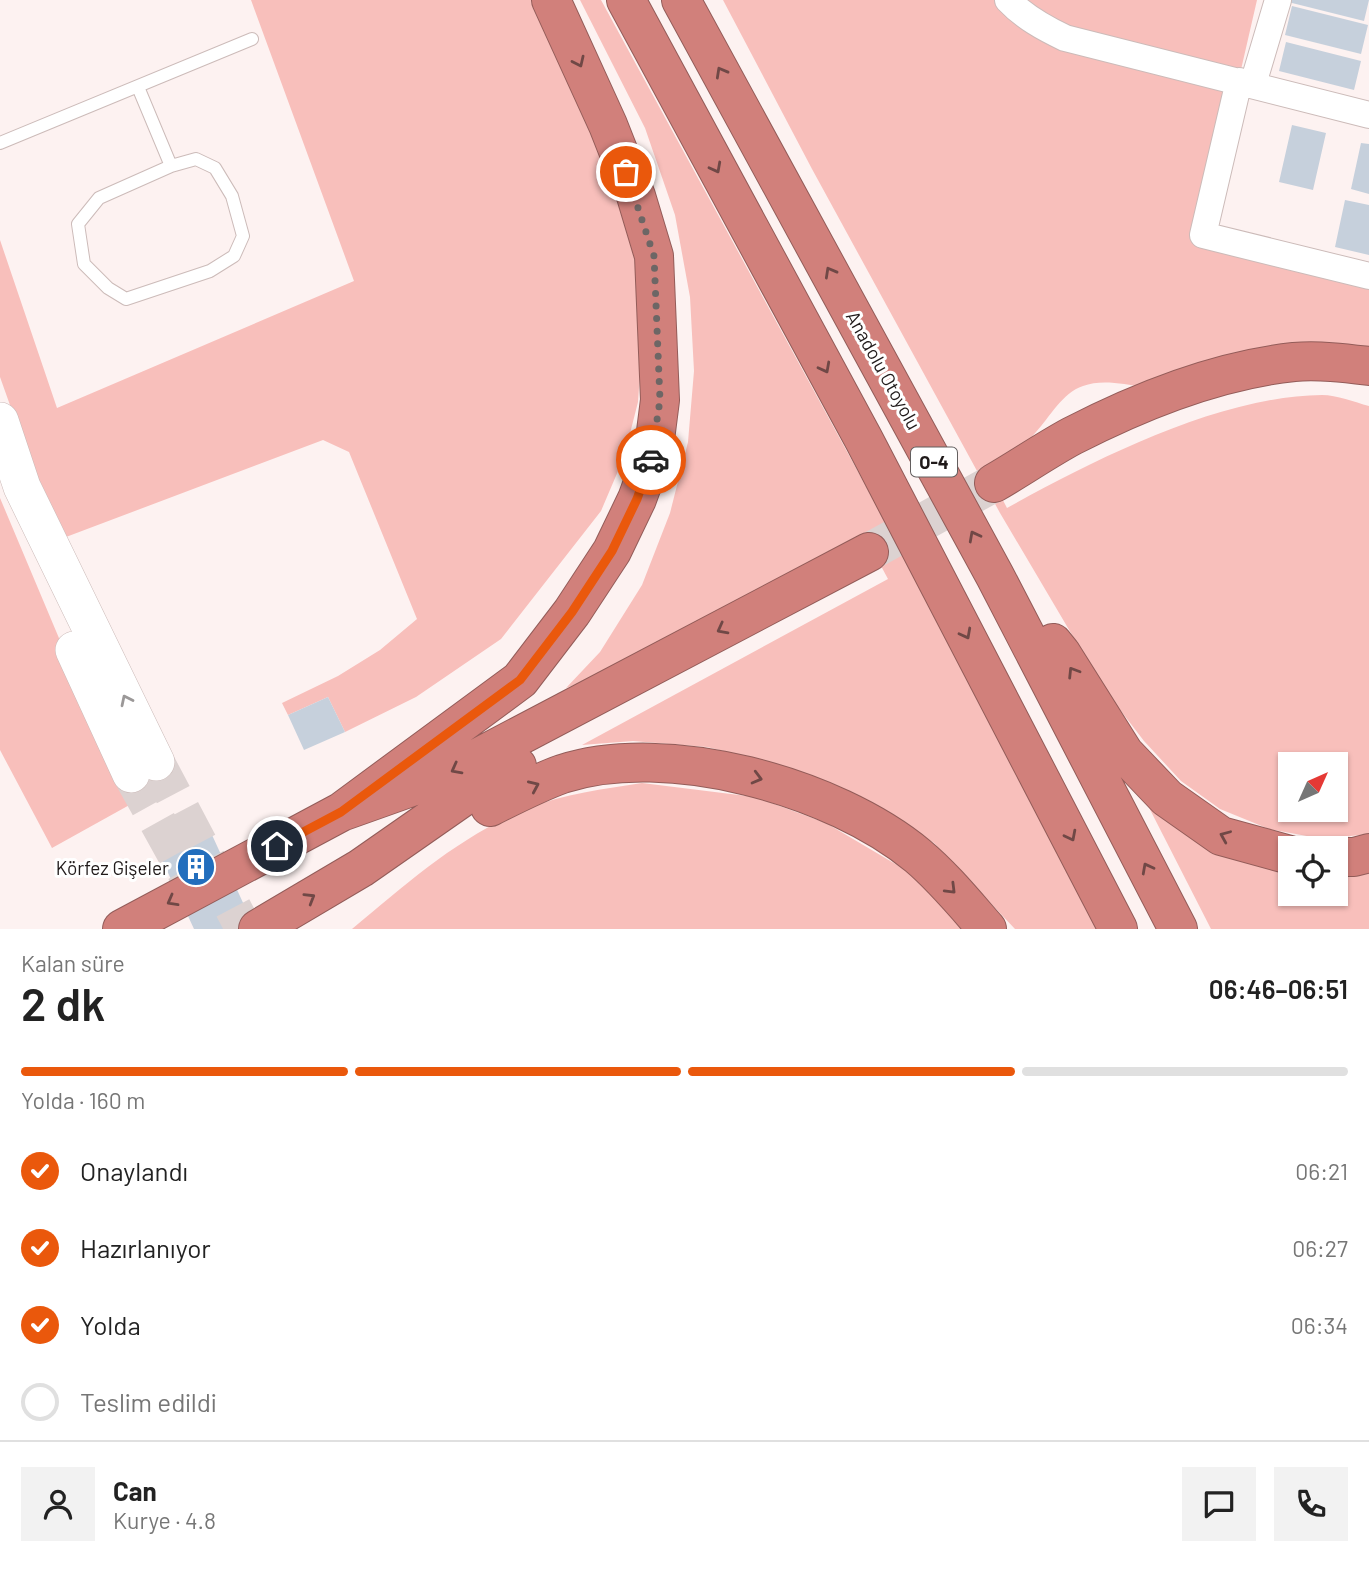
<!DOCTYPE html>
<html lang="tr">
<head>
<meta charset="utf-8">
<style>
	body { margin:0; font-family:Barlow,sans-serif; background:#f2f2f2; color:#222; height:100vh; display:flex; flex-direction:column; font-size:26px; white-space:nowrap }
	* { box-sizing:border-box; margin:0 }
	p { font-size:23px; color:#767676 }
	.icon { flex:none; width:38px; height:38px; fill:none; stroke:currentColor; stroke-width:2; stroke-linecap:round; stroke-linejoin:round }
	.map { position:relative; height:929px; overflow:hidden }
	.panel { display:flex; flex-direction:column; background:#fff; flex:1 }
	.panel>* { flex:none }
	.needle { width:46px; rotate:45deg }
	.controls { position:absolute; left:1278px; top:752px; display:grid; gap:14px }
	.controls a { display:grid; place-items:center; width:70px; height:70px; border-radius:0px; background:#fff; box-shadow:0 2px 5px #0004; font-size:35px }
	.pin { position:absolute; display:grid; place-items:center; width:60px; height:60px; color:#fff; margin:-30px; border:4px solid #fff; border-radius:50%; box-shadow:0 2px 7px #0007 }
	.courier { position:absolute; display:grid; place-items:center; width:70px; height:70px; margin:-35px; border:5px solid #ea580c; border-radius:50%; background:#fff; color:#222; box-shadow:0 2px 9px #0007 }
	.overview em { font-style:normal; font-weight:600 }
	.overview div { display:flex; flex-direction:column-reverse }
	.overview { display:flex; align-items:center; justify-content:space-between; height:119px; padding:0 21px }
	h1 { font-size:46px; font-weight:600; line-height:52px }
	.bar { display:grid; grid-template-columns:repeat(4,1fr); gap:10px 7px; align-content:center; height:84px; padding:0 21px }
	.bar i { height:9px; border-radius:5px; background:#e0e0e0 }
	.bar .on { background:#ea580c }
	.bar p { grid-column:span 4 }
	.line { display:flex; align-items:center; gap:18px; padding:0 21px; border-top:2px solid #e0e0e0 }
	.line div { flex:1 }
	.round { display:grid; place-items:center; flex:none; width:74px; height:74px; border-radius:0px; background:#f2f2f2 }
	ol { padding:0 21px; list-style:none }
	li { display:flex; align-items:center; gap:21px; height:77px }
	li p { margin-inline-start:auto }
	li .icon { padding:7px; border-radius:50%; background:#ea580c; color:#fff; stroke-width:4 }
	li:last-child { color:#767676 }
	li i { width:38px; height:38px; border:4px solid #e0e0e0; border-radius:50% }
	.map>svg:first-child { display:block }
	.green { fill:#f8bfbb; fill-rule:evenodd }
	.building { fill:#c6d0dc }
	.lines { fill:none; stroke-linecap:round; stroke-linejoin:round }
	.secondary-tunnel { stroke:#dcd2d1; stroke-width:37; stroke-dasharray:37 18; stroke-linecap:butt }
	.highway-tunnel { stroke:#dcd2d1; stroke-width:38; stroke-dasharray:38 19; stroke-linecap:butt }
	.lane-casing { stroke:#ccbbb9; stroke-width:14 }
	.street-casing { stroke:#ccbbb9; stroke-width:28 }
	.secondary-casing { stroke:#ccbbb9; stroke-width:38 }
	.highway-casing { stroke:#935c59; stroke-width:40 }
	.lane { stroke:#fff; stroke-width:12 }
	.street { stroke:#fff; stroke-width:26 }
	.secondary { stroke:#fff; stroke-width:37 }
	.highway { stroke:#d1807b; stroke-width:38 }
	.oneway { stroke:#704846 }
	.oneway2 { stroke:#9b9898 }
	.done { stroke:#6d6665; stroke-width:7; stroke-dasharray:0 12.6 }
	.route { stroke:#ea580c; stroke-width:9 }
	.labels { text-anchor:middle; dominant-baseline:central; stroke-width:6; stroke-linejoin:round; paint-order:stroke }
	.shield { fill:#fff; stroke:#635f5f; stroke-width:2 }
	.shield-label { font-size:18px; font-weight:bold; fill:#201a1a }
	.street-label { font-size:19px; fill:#201a1a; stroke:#fff }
	.poi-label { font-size:19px; fill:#201a1a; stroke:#fff; text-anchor:end }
</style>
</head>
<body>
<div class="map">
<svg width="1369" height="929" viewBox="0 0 1369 929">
	<rect width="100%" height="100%" fill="#fdf2f1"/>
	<path class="green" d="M251,0H535L630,214L643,330L638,402L624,457L601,511L501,639L416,697L345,732L328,697L288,715L282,703L338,676L380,650L417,619L349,452L323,440L58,540L0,377V240L57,408L354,281Z
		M580,0H601L911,569L1097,929H1015L934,843L877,807L821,779L761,760L707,747L633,741L582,745L888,579L867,540L606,673L566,688L600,652L642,585L670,513L688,442L694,371L690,297L675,215L645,128Z
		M723,0H1257L1203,235L1369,276V353L1143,387C1124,384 1101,379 1083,386C1062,393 1050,417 1036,432C1021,449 1007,464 994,483L1007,508C1096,459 1220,396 1322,395C1337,395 1354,402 1369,406V834L1323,839L1269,829L1220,809L1181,781L1144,741L1104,689L1000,513L812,169ZM1290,765H1335V810H1290Z
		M0,498L120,783L133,803L52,848L0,750Z
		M642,783L755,797L826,823L914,875L967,929H352C410,881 457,838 528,808C564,794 604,789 642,783Z
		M1139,788L1290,868V894H1335V873L1369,872V929H1211Z"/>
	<path class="building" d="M1289,0H1369L1364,21L1288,2Z
		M1292,6L1368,25L1361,54L1285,35Z
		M1286,42L1361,61L1354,90L1279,71Z
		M1292,125L1326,133L1313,190L1279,182Z
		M1361,143L1369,144V194L1351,189Z
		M1345,200L1369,205V255L1335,247Z
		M328,697L345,732L304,750L288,715Z
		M202,813L255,929H194L151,836Z"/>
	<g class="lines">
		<path class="secondary-tunnel" d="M156,762L244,929
			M131,774L200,898"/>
		<path class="highway-tunnel" d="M869,552L994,483"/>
		<g class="lane-casing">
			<path id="lane" d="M138,87L171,166L99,198L78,224L84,264L108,288L126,299L210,271L234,256L243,236L232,196L215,168L196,159L171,166
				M0,143L252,39"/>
		</g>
		<g class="street-casing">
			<path id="street" d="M1008,0C1024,17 1044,28 1065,38L1369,115
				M1239,81L1203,235L1369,276
				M1253,84L1278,0"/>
		</g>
		<g class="secondary-casing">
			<path id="secondary" d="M0,421L22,487L156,762
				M74,650L131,774"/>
		</g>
		<g class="highway-casing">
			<path id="highway" d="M626,0L864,440L1118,929
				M681,0L995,576L1178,929
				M994,483C1020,468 1046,450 1072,436C1140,401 1218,370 1294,362C1319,360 1344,363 1369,366
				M1053,643L1061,653L1124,753L1167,798L1221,836L1290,855
				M490,807C514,795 537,783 562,774C667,740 834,786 918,856C943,877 965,904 987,929
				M341,812L520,680L572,612L612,551L637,499L653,455L660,400L654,256L636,196L608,125L551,0
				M1335,857H1354L1369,853
				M122,929L341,812L445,775L869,552
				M258,929L361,868L480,785L517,766"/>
		</g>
		<use href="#lane" class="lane"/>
		<use href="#street" class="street"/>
		<use href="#secondary" class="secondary"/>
		<use href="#highway" class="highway"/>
	</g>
	<defs><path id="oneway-chevron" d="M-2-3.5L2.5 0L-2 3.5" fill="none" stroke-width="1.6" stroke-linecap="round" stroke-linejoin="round" transform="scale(1.75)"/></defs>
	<g class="oneway">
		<use href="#oneway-chevron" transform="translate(579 62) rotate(65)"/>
		<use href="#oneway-chevron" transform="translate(721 72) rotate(-119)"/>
		<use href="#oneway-chevron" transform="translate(716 168) rotate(62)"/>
		<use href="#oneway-chevron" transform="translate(830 272) rotate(-119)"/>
		<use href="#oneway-chevron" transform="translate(825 368) rotate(62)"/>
		<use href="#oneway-chevron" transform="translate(974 536) rotate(-118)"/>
		<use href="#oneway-chevron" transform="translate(722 629) rotate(152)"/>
		<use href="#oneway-chevron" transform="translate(966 634) rotate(62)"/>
		<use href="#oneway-chevron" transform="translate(1073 672) rotate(-122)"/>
		<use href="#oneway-chevron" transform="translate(456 769) rotate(152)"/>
		<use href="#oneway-chevron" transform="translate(757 778) rotate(15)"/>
		<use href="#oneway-chevron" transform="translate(534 786) rotate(-24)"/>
		<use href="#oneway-chevron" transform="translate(1071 836) rotate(63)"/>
		<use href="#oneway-chevron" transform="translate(1225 836) rotate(-157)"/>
		<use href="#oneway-chevron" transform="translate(1147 868) rotate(-118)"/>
		<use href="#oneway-chevron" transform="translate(951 889) rotate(45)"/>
		<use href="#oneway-chevron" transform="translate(310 898) rotate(-31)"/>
		<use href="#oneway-chevron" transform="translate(172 901) rotate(151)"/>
	</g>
	<use class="oneway2" href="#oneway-chevron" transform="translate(126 700) rotate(-116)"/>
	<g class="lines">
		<path class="done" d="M626,172L654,256L660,400L651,460"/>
		<path class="route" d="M277,846L341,812L520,680L572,612L612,551L637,499L651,460"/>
	</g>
	<defs>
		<g id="building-disc" transform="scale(2.0125)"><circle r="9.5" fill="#226ebd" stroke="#fff"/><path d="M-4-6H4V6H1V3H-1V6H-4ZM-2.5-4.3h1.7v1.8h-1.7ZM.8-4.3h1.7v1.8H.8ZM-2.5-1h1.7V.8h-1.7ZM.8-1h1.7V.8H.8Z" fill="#fff"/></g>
	</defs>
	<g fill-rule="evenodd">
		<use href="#building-disc" x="196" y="867"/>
	</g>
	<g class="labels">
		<rect class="shield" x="911" y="447.5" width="46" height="29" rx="5"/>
		<g class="shield-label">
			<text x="934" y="462">O-4</text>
		</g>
		<g class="street-label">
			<text transform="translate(884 370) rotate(61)">Anadolu Otoyolu</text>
		</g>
		<g class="poi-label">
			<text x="169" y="867">Körfez Gişeler</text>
		</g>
	</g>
</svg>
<div class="controls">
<a><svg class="needle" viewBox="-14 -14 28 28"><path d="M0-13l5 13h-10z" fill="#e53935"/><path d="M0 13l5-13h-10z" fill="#767676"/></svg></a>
<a><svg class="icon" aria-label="locate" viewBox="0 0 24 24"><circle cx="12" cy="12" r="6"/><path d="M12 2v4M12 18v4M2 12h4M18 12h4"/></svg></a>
</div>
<div class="pin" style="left:626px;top:172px;background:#ea580c"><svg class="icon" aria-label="bag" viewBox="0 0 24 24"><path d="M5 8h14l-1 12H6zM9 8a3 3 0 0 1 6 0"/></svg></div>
<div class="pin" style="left:277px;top:846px;background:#1f2937"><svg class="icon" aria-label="home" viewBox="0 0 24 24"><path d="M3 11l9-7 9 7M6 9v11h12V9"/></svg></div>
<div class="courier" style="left:651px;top:460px"><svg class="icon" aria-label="car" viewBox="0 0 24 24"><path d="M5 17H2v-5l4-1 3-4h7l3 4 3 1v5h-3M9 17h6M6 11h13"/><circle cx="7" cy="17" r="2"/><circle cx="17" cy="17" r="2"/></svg></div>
</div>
<section class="panel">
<div class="overview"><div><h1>2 dk</h1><p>Kalan süre</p></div><em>06:46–06:51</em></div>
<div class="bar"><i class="on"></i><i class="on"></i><i class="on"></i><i></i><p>Yolda · 160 m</p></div>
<ol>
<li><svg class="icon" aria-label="check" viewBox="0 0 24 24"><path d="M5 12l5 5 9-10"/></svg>Onaylandı<p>06:21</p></li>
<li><svg class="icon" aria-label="check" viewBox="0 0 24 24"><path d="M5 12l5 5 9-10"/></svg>Hazırlanıyor<p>06:27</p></li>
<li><svg class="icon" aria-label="check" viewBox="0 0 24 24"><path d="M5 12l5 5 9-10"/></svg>Yolda<p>06:34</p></li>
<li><i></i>Teslim edildi</li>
</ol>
<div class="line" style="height:126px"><a class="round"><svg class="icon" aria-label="person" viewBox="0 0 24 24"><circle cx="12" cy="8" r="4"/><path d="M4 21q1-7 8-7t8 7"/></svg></a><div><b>Can</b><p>Kurye · 4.8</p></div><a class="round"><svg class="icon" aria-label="chat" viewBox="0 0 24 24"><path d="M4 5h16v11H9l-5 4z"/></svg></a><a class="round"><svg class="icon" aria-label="phone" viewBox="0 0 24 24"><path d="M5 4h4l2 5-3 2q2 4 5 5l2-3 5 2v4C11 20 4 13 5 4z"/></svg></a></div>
</section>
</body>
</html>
